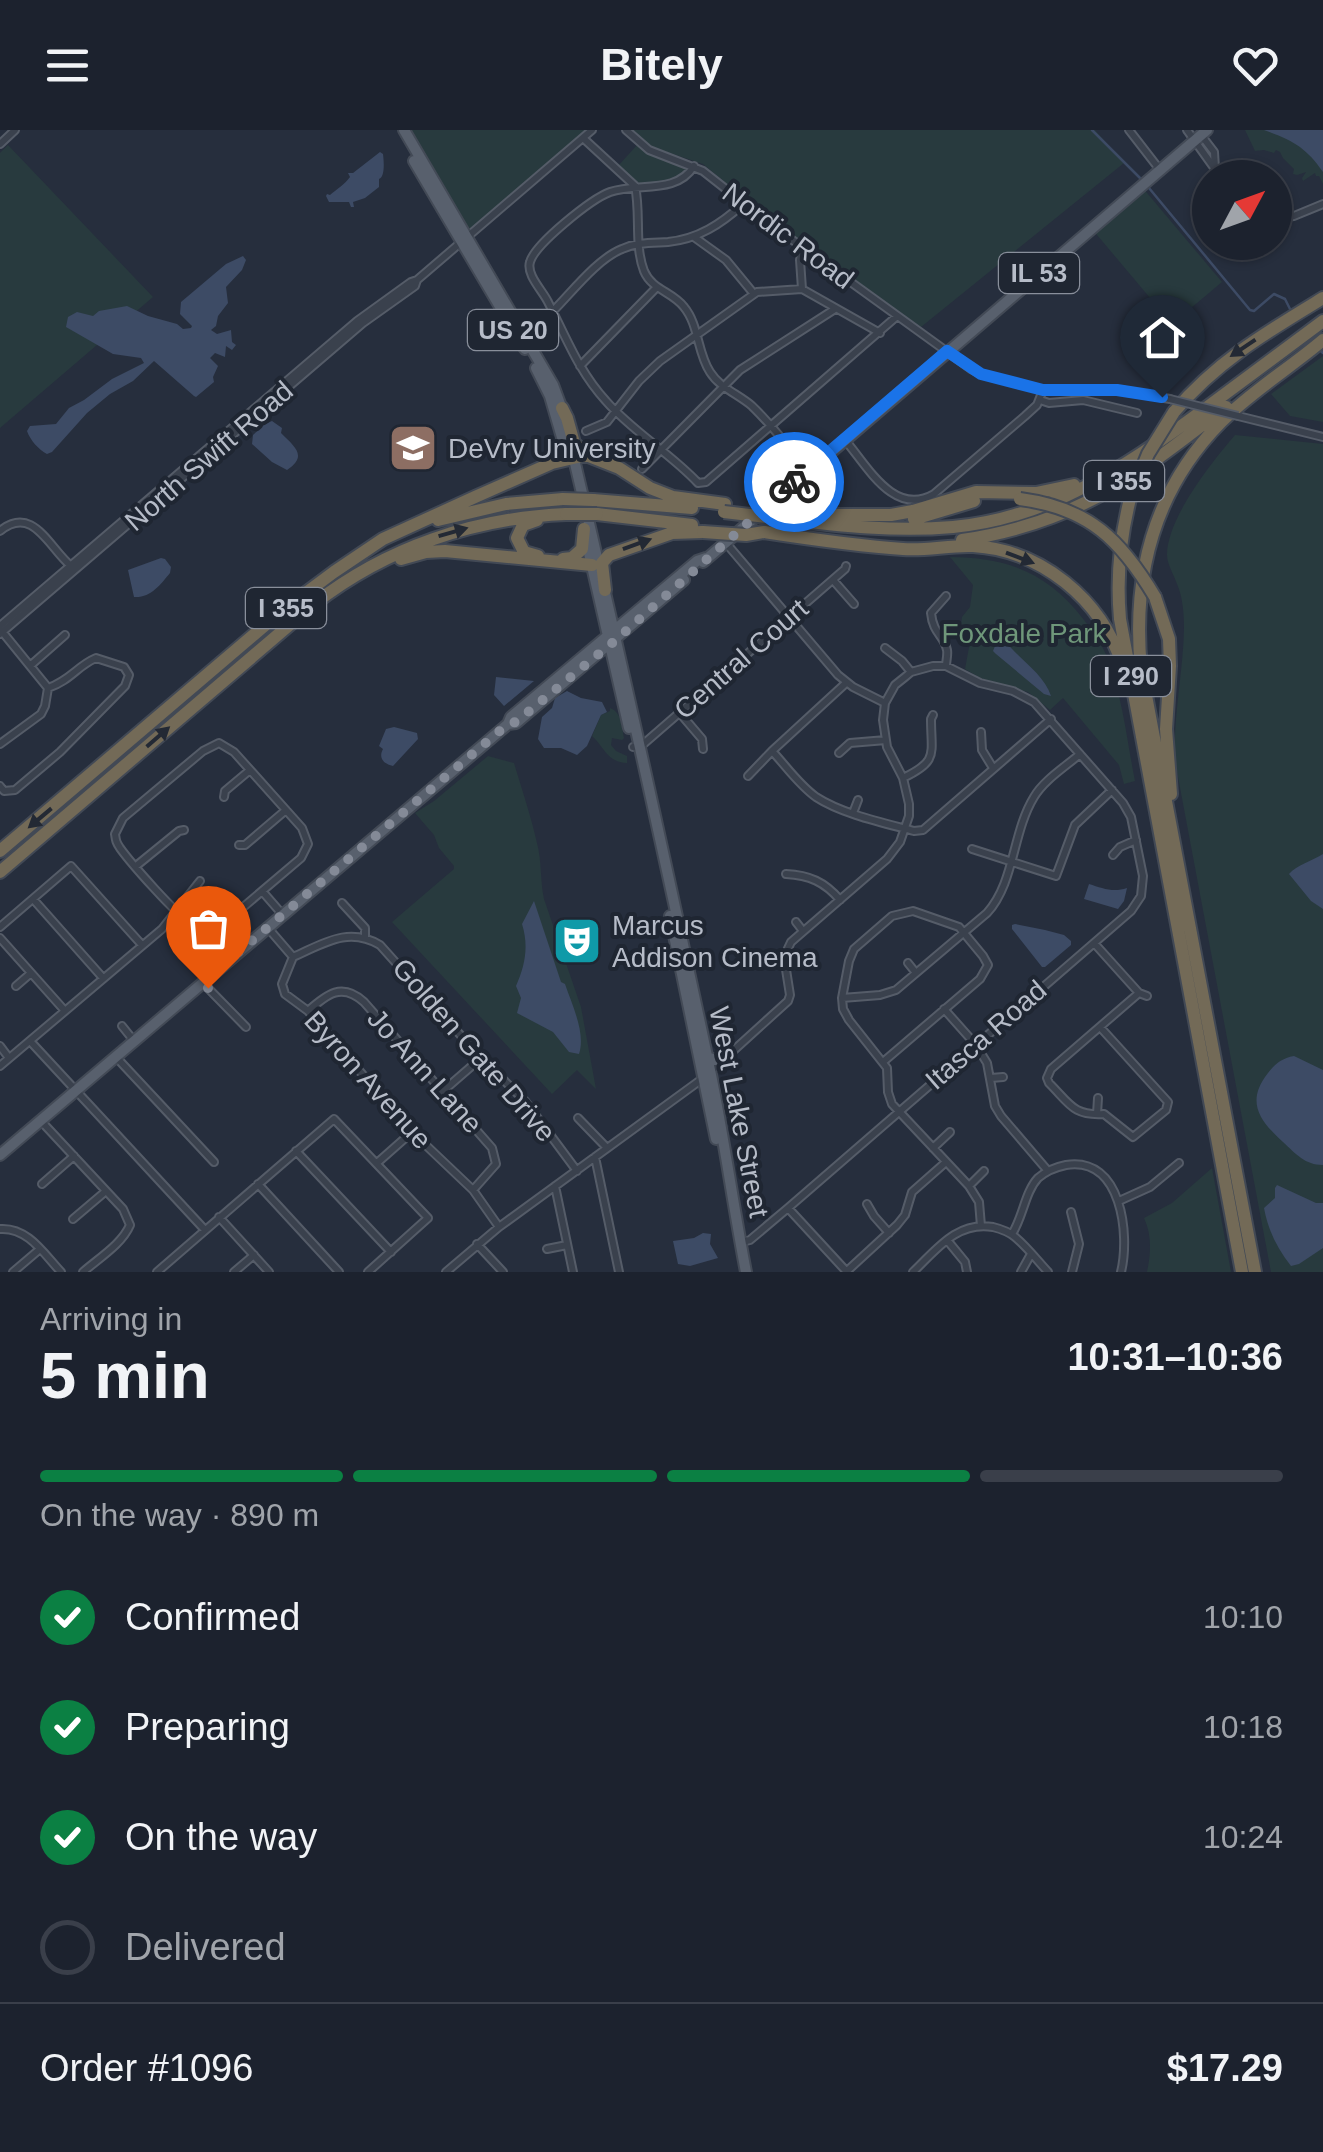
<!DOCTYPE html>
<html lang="en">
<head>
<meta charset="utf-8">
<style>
	body { margin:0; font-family:Arial,sans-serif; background:#252a36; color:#f1f3f6; height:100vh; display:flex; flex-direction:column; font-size:38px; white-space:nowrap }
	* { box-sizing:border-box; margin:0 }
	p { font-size:32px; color:#a0a4aa }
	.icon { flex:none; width:55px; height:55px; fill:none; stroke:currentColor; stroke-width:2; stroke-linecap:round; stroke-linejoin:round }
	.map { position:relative; height:1142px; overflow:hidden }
	.panel { display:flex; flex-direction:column; background:#1c222e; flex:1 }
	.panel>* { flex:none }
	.needle { width:65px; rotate:49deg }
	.fabs { position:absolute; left:1192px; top:30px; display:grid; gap:20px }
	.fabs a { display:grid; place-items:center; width:100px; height:100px; border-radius:50%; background:#1c222e; box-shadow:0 2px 8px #0004,0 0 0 2px #3a3f4a; font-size:50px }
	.pin { position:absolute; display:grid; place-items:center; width:85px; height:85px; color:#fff; margin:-102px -42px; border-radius:50% 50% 50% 0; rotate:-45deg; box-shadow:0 0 10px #0007 }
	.pin .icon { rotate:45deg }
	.courier { position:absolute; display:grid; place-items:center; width:100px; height:100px; margin:-50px; border:8px solid #1a73e8; border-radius:50%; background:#fff; color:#222; box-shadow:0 2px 12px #0007 }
	.headline em { font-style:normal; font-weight:600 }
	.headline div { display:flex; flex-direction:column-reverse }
	.headline { display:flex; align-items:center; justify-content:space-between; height:170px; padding:0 40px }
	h1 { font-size:65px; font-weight:600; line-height:75px }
	.bar { display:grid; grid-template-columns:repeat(4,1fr); gap:15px 10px; align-content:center; height:120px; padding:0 40px }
	.bar i { height:12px; border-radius:8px; background:#3a3f4a }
	.bar .selected { background:#0b8043 }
	.bar p { grid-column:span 4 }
	.line { display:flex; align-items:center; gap:25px; padding:0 40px; border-top:2px solid #3a3f4a }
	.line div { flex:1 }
	ol { padding:0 40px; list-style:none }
	li { display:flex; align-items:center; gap:30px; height:110px }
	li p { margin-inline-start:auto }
	li .icon { padding:10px; border-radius:50%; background:#0b8043; color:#fff; stroke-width:4 }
	li:last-child { color:#a0a4aa }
	li i { width:55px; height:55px; border:5px solid #3a3f4a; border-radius:50% }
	header { display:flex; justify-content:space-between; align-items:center; height:130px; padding:0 40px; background:#1c222e; font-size:45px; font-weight:600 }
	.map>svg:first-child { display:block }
	.green { fill:#283a3e }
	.water { fill:#3d4b65 }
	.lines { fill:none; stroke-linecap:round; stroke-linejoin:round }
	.stream { stroke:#3d4b65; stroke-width:2.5 }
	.minor-casing { stroke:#555c68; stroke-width:10 }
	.major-casing { stroke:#434a56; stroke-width:14 }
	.highway-casing { stroke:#424955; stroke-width:16 }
	.minor { stroke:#3a414d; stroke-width:6 }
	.major { stroke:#58606d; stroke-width:10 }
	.highway { stroke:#736a57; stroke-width:12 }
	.minor-bridge-casing { stroke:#555c68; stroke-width:10; stroke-linecap:butt }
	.highway-bridge-casing { stroke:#424955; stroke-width:16; stroke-linecap:butt }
	.minor-bridge { stroke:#3a414d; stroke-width:6 }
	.highway-bridge { stroke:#736a57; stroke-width:12 }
	.oneway { fill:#232934 }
	.done { stroke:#848a97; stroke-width:10; stroke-dasharray:0 18 }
	.route { stroke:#1a73e8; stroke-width:12 }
	.labels { text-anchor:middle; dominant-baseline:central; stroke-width:8; stroke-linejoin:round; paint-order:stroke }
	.shield { fill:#1f2632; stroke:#898f9b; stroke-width:2.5 }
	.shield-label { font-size:25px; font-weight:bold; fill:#b6bcc8 }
	.street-label { font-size:28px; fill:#b6bcc8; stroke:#1f2632 }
	.poi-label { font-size:28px; fill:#b6bcc8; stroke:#1f2632; text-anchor:start }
	.park-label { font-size:28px; fill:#6f977a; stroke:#1f2632 }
</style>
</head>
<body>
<header><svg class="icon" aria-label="menu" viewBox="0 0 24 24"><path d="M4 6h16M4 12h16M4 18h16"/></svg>Bitely<svg class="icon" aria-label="heart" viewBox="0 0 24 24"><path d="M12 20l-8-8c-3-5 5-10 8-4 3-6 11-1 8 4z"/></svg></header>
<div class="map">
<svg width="1323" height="1142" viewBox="0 0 1323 1142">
	<rect width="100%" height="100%" fill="#262e3d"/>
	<path class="green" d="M407,0H587L471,102L463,100Z
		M633,0H1095L1124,33L921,197L761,82L703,34L652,17Z
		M1245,0H1323V54L1319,46H1316L1315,43L1303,51L1302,48L1306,42L1297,45L1293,44L1294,39L1283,28L1280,22L1276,20L1274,23L1264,20L1255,21Z
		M638,14L690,39C676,50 655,60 636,52C629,49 623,41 618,36Z
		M8,15L153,167L0,298V23Z
		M1142,57L1222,152L1172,194L1092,99Z
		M1323,226V292L1290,286L1271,264Z
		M1235,305L1323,314V1142H1271L1175,631C1173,586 1183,544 1184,499C1184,484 1183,468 1177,454C1174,445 1167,434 1167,425C1167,388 1212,332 1235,305Z
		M950,427C1008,427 1049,444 1084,490C1094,503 1103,515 1108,530C1123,568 1127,612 1135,651L1124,654L1119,635L1063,568L1050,580L1028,562L982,549L965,539L970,512L961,495L962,487L970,477L973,455Z
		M610,578C622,582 622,598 624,608L622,610L612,608L611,615L616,621L627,626V633C607,632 605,618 592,606L601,585L610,581Z
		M488,626L514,633C522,660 531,686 537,713C542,732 540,750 544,769L581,877L596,959L577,940L552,964L392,792L454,739V736L439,718L434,705L415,683L434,671Z
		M1212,1038L1231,1142H1147C1151,1123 1152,1105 1144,1088L1172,1073Z"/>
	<path class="water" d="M1264,0H1323V42C1306,17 1292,10 1264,0Z
		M380,22L383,24C384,32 385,47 379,49V57L365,68L353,72L354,77H351L349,72H329L326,66L327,64L330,65C337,59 345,54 350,47L348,43H353Z
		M243,126L246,130L242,140L226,157L228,173L218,186L216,196L211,200L217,204L231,200L232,212L236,215L232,220L226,216L225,227L215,223L210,228L218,236L213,247L214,252L196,267L194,266L154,231L133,251L110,264L87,283L52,322L47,324C39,320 30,310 27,301L30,296L56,294L69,278L84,270L112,249L144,233L141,228L113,224L66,197L68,187L77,182L93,186L99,181L127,176L148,186L177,194L183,199L191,198L192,196L180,184L181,172L226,134Z
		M272,291L282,298L281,303C295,317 308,326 287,340L272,332L252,314L253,305L265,294Z
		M161,428L165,429L171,437L170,443C160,455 151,468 134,467L128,440Z
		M997,511H1005C1019,529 1044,544 1051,566L1044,564L996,524L993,521Z
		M496,547L534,551L504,576L494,565Z
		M567,561L581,568L602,572L607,582L601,585L587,616L577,625L561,618H544L538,609L542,587L552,578L555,568Z
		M394,597L417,603L418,609L393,636C384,634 378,628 383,619L379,616L386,599Z
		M1323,724V779L1311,771L1289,744C1297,735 1312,731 1323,724Z
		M1089,754C1102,758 1113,763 1127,758L1124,771L1118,779L1084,769Z
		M534,771L561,852L565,854C572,875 586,903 579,924L569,922L553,902L517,883L521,868L516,856C525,836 529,816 522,794Z
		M1015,794L1045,800L1064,805L1071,811V815L1045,837H1042L1012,799V795Z
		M1294,926L1323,940V1035C1305,1035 1296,1024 1283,1012C1260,991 1245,972 1268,943C1275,934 1282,928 1294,926Z
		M1277,1055L1316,1073H1323V1118L1299,1134L1291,1136C1277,1118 1268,1100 1264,1078L1275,1068V1058Z
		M703,1103L711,1104L710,1114L718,1128L690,1136L678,1134L673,1111L694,1108Z"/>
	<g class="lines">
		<path class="stream" d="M1092,0L1144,52
			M1149,58L1250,180L1254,181L1274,164L1285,169L1290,179
			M1321,221L1323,223"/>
		<g class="minor-casing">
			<path id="minor" d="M626,0L649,20L703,41L769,93L971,239L981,244L1043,260H1120L1170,269
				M1129,0L1160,40
				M1187,0L1215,39L1218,48
				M1201,5L1214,22L1215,38
				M583,8L635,56C641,84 634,115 644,141C652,160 673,162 684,177C699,195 697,222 710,242C720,258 738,264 752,276C772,295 790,319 808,341
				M0,14L15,0
				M694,36C676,65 638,52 610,62C591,69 535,114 530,132C526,145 543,161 548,172C566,207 579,242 606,271C633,302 670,323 698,353L706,352L896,187
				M1275,88L1294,86L1323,74
				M694,107L726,130L754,164
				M802,118L800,130L802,159
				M553,181C572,162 597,129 622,119C637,112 653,113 668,112C698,109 721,94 743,74
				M580,236L657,157
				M1040,270L1049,273L1083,270L1137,283
				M1238,286L1323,307
				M586,301L607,292L639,251L660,231L757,162L802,159L880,203
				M845,310C868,337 894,387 934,364L1025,286L1037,275L1043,260
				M642,339L740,240L835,179
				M0,401C33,374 49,418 71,436
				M726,413L838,545L853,557L885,573
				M833,450L854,474
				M946,466L931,483C933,504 944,505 947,520C948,525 946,531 946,536
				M0,496L357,191L411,152L417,150
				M0,504L363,193L415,156L417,150L592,0
				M885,518L902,531L911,542
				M31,535L65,505
				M679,582L702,609L703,619
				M981,602L982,620L993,638
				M219,613L234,622L302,698L308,714L301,728L228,790C216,797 203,799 190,792C177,786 130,732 120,718C116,712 116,711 115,704L123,688L203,621Z
				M0,614L41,584L45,576L48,558L0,499
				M633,617H640L845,439L846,436
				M772,621C786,636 799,655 816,667C842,684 884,693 914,701L923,700L1051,589
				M839,623L850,613L886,610
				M748,646L772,621L846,553
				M903,648C939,631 931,624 931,589L933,585
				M0,656L4,661L15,660L60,622L125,556L129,545L124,537L96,528C77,536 71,550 48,558
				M224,667L225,661L250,640
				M853,683L858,670
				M239,715H245L286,680
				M972,719L1056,746L1075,695L1112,660
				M1113,725L1120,717L1136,710
				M136,736L179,701L184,700
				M786,744C809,745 825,752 840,770
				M262,761L282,784
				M33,769L103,848
				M342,773L365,798V807
				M796,792L803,801
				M0,797L71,736L142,815
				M268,798L293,827L282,854L285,864L308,881L412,1002L473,1060L499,1097
				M0,808L65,881
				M1094,813L1139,863L1147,866
				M293,827C323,814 348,796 380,815L481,928L525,971L577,1041
				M908,833L916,843
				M785,834L800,832
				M203,853L246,897
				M16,856L31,843
				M842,868L880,865L896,860L987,783C1015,752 1012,703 1034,667C1044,650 1065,637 1080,624
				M944,879L976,915L987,933L995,976L1001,986L1048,1041
				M308,881C327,864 342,852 364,872L492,1018L496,1034L473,1060
				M122,896L134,911
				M1100,897L1168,972L1166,980L1133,1007L1104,984C1073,986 1070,974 1049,953L1047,948L1051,939L1139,863
				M30,911L205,1100
				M0,916L9,928
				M116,927L214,1032
				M883,932L980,849L988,835L983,826L959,797L913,781L892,786L854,819L849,831L842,868L843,879L849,890L887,938L888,962L892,974L969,1056L979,1072L981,1096
				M0,936L162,799L200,751
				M712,940L788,871L790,865L784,827L791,812L887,729L900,712L909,686V674L903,648L887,617L883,590L885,573L895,555L905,547L911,542L933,536H946L980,553L1013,561L1034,572L1123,673L1131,687L1143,746L1141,766L1131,781L788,1078L750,1110L742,1112
				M991,948L1003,947
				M443,961L481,928
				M1097,984L1098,968
				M578,988L607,1018
				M41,991L123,1079L130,1095
				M933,1018L950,1002
				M296,1021L391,1122
				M595,1027L619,1142
				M377,1033L412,1002
				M42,1054L74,1026
				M258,1054L339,1142
				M555,1056L573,1142
				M969,1056L984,1041
				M1119,1071L1150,1057L1179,1033
				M867,1074L874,1086L889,1103
				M788,1078L847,1142
				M1071,1082L1079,1114L1072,1142
				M219,1087L269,1142
				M73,1089L106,1061
				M0,1099C28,1097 44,1124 61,1142
				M1012,1104C1023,1087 1025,1062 1038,1048C1046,1041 1056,1037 1066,1035C1122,1026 1130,1105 1121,1142
				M947,1110L965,1132L967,1142
				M477,1114L503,1142
				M547,1119L567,1115
				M13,1142L40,1119
				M83,1142C99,1128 122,1114 130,1095
				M157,1142L334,989L428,1088L368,1142
				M234,1142L254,1125
				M446,1142L499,1097L702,949
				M846,1142L897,1095L905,1085L912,1062L946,1032
				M913,1142C937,1119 957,1091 993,1097C1001,1099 1008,1101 1015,1107C1027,1117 1037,1130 1048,1142
				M1021,1142L1031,1124"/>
		</g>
		<g class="major-casing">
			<path id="major" d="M404,0L553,255L563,282
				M414,31L525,219
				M536,238L550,266L566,321
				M569,308C619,518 665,729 710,940C724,1007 733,1075 746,1142
				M586,410L629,598
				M703,432L1207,0
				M508,594L516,593L684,450
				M670,786L716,1009
				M707,927L715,930L726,927
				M0,1025L508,594L511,587L697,431L706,428"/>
		</g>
		<g class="highway-casing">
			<path id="highway" d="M562,278L567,288L574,313L586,325L619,338L650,358L673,367L725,374
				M1174,282C1217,231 1267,202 1323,168
				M1131,365C1120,407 1116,445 1120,489L1242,1142
				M593,370L692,378
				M785,380L845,386
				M597,384L692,395
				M838,385H891L913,381L976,362L1036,363L1074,355
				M784,389C841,396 896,402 953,397C1051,388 1129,335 1206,278C1245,249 1284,220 1323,191
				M914,389L974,371
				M438,390L506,374L563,369
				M537,390L523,395L517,408L524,422L538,426
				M764,402C810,409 857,416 903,419C926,421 949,415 973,416C1041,420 1101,469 1122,534
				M962,410C1018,402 1072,383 1120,354C1157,331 1191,303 1226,277
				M401,429L426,422L445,421L592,435
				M563,429L572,428L582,419L584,399
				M605,460L602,433L609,425L672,403L703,402
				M1155,467L1169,509L1170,536L1166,599L1171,664
				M0,721L283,480L334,442L383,409L475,367L552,333L586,325
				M0,742L314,474C387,417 475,388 566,384
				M1255,1142L1141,539C1132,446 1154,360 1221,292C1252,261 1290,238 1323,210"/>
		</g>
		<use href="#minor" class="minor"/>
		<use href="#major" class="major"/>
		<use href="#highway" class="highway"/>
		<g class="minor-bridge-casing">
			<path id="minor-bridge" d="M1170,269L1238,286"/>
		</g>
		<g class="highway-bridge-casing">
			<path id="highway-bridge" d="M1131,365L1148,324L1174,282
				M563,369L593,370
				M1020,369C1089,378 1121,410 1155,467
				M724,382L784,389
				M566,384H597
				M703,402L746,405L764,402"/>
		</g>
		<use href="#minor-bridge" class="minor-bridge"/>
		<use href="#highway-bridge" class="highway-bridge"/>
	</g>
	<defs><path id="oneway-solid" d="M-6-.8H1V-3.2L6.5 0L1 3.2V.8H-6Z" transform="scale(2.5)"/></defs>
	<g class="oneway">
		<use href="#oneway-solid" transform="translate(1243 218) rotate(146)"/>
		<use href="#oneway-solid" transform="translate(453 402) rotate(-16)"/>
		<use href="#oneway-solid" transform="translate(637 414) rotate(-20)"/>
		<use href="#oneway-solid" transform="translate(1020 428) rotate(21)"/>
		<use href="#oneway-solid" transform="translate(158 607) rotate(-41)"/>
		<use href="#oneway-solid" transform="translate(40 688) rotate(140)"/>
	</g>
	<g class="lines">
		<path class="done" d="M208,858L203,852L508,594L516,592L617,509L794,352"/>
		<path class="route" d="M794,352L947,221L981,244L1043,260H1117L1162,267"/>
	</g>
	<defs>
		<g id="university-square" transform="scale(2.5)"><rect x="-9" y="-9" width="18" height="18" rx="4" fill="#8d6e63" stroke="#1f2632"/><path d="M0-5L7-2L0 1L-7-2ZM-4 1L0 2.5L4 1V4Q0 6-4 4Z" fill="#fff"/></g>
		<g id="theatre-square" transform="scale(2.5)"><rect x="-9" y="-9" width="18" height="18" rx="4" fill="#0f9aa8" stroke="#1f2632"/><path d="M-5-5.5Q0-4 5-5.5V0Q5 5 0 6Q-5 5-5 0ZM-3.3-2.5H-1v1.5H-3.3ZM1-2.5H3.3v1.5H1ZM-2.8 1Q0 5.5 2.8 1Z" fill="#fff"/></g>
	</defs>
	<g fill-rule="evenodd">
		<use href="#university-square" x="413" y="318"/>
		<use href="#theatre-square" x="577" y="811"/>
	</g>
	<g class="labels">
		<g class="shield">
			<rect x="999" y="123" width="80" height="40" rx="8"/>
			<rect x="468" y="180" width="90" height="40" rx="8"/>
			<rect x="1084" y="331" width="80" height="40" rx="8"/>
			<rect x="246" y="458" width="80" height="40" rx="8"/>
			<rect x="1091" y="526" width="80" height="40" rx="8"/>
		</g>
		<g class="shield-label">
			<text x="1039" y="143">IL 53</text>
			<text x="513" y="200">US 20</text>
			<text x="1124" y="351">I 355</text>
			<text x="286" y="478">I 355</text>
			<text x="1131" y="546">I 290</text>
		</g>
		<g class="street-label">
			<text transform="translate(788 106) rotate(37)">Nordic Road</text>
			<text transform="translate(209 326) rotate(-41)">North Swift Road</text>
			<text transform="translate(741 529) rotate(-41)">Central Court</text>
			<text transform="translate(986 905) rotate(-41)">Itasca Road</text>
			<text transform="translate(474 920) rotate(49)">Golden Gate Drive</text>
			<text transform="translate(425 941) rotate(48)">Jo Ann Lane</text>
			<text transform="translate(368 950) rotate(48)">Byron Avenue</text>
			<text transform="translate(739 982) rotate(79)">West Lake Street</text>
		</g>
		<g class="poi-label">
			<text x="448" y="318">DeVry University</text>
			<text x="612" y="795">Marcus<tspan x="612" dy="32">Addison Cinema</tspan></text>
		</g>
		<g class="park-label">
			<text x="1024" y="503">Foxdale Park</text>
		</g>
	</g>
</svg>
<div class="fabs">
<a><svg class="needle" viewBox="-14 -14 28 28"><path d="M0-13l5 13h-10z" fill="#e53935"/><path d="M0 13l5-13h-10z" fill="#a0a4aa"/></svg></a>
</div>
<div class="pin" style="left:208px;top:858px;background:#ea580c"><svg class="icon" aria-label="bag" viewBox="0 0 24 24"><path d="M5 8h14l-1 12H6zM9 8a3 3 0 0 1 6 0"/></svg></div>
<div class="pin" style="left:1162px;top:267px;background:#1f2937"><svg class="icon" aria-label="home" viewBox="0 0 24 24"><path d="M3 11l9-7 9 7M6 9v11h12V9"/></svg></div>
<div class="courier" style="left:794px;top:352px"><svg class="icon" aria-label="bike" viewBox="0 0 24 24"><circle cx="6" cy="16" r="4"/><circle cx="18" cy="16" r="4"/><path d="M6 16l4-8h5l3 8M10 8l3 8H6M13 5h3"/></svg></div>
</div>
<section class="panel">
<div class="headline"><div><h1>5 min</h1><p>Arriving in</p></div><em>10:31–10:36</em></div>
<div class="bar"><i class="selected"></i><i class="selected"></i><i class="selected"></i><i></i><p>On the way · 890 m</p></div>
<ol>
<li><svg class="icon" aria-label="check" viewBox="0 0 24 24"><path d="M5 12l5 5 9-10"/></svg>Confirmed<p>10:10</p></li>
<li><svg class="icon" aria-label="check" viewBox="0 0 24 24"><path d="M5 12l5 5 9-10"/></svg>Preparing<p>10:18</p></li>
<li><svg class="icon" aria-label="check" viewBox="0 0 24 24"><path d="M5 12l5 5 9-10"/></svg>On the way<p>10:24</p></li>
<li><i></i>Delivered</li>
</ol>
<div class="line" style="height:130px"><div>Order #1096</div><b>$17.29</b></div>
</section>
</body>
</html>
